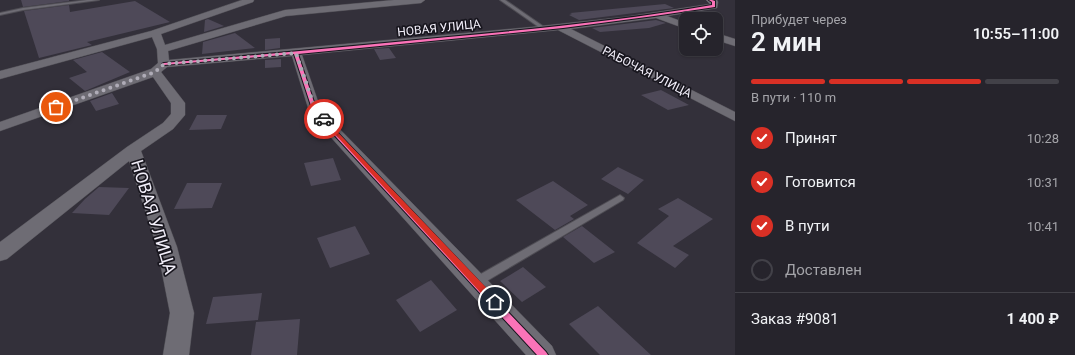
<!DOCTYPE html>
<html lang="ru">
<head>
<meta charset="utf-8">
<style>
	body { margin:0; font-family:Roboto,sans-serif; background:#2e2c34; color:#f1f3f6; height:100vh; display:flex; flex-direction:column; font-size:15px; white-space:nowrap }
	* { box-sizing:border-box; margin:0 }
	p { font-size:13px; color:#a4a4a9 }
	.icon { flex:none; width:22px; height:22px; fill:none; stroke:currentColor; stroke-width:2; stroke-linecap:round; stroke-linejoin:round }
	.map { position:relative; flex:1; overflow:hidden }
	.drawer { display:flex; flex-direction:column; background:#26242c; width:340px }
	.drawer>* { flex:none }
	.buttons { position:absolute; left:679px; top:12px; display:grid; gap:8px }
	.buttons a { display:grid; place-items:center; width:44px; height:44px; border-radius:8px; background:#26242c; box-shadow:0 1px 3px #0004,0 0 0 1px #424148; font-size:20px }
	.pin { position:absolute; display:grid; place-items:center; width:34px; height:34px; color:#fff; margin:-17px; border:2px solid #fff; border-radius:50%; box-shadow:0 1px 4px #0007 }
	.courier { position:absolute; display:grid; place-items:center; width:40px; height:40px; margin:-20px; border:3px solid #d93025; border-radius:50%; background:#fff; color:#222; box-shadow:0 1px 5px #0007 }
	.overview em { font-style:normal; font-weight:600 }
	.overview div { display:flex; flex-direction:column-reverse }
	.overview { display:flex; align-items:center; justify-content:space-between; height:68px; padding:0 16px }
	h1 { font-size:26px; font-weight:600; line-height:30px }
	.bar { display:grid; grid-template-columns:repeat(4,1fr); gap:6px 4px; align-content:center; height:48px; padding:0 16px }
	.bar i { height:5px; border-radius:3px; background:#424148 }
	.bar .on { background:#d93025 }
	.bar p { grid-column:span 4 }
	.line { display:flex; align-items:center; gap:10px; padding:0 16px; border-top:1px solid #424148 }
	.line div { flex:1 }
	ol { padding:0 16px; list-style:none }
	li { display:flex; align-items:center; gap:12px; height:44px }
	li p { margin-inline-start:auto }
	li .icon { padding:4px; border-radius:50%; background:#d93025; color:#fff; stroke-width:4 }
	li:last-child { color:#a4a4a9 }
	li i { width:22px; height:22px; border:2px solid #424148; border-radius:50% }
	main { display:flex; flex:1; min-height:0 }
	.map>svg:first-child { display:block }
	.building { fill:#4e4958 }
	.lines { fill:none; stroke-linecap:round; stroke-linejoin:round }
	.lane-casing { stroke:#4f4d54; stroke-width:2 }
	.street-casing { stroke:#4f4d54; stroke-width:1 }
	.lane { fill:#6e6c74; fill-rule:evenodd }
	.street { fill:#6e6c74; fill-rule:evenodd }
	.cycleway-casing { stroke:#18161e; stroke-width:2 }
	.cycleway { fill:#fb73b8; fill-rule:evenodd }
	.route { fill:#d93025 }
	.done { stroke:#afacb7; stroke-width:4; stroke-dasharray:0 7.2 }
	.labels { text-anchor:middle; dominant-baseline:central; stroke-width:3.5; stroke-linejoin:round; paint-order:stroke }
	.far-street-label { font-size:12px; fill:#f2effa; stroke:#18161e }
	.near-street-label { font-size:17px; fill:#f2effa; stroke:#18161e }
</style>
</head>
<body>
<main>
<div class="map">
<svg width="735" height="355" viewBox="0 0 735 355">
	<rect width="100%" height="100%" fill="#33303a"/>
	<path class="building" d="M21,0H69V1L23,7Z
		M135,1L170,22L87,42L92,45L39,58L24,11L69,5L70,12Z
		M665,4L674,8L579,20L569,15L572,14L570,13Z
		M208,19L224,26L204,32L205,20Z
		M656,20L666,23L649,28L600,32L592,28Z
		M235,33L255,48L202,54L203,42Z
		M280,38V48L265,50V39Z
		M389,48L396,58L380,60L374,49Z
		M102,52L130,72L85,91L69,78L87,72L73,60Z
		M281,59V67L265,68V60Z
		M661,90L689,105L668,110L641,95Z
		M112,93L119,104L96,111L90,101Z
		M197,115H227L221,129L189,130Z
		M333,158L341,180L311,186L304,163Z
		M618,167L644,180L628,194L601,179Z
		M553,181L588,205L570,216L574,219L555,230L516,200Z
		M187,183H222L212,208L174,209Z
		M99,187L129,188L109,215L72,213L85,199Z
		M678,198L713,219L673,246L689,255L675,268L637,243L669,216L658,209Z
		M355,226L370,254L330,268L317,238Z
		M582,226L615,252L594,263L563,237Z
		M523,267L546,287L522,302L500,281Z
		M431,280L457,310L420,332L396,300Z
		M262,293L258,320L206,324L213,297Z
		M598,306L651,355H600L569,324Z
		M300,319L297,355H251L256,322Z"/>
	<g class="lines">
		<g class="lane-casing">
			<path id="lane" d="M87,0H99L23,10L0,15V13L23,8Z
				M500,0H505L547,29L543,30Z
				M620,195L624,198L623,200L480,285L476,286L472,285L471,282L472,279Z"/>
		</g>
		<g class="street-casing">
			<path id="street" d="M242,0H254L253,2L161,34L165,45L285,10L394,0H425L421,3L286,16L168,51L169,60L532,27L624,17L710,4L706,0H717L718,2L717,8L667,16L686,23V29L656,18L571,29L735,112V121L558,30L302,55L321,110L552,346L556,355H526L310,114L292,56L167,67L161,72L185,103V115L173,129L141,151L177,247L194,313L189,355H163L170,313L157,247L129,161L7,259L0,261V242L127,147L163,123L171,114V103L153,77L0,131V122L151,69L158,63L157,49L152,37L0,79V71L151,31Z
				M716,33L735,39V46L716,40Z"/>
		</g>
		<use href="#lane" class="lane"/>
		<use href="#street" class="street"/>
		<g class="cycleway-casing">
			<path id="cycleway" d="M709,0H712L715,1V7L654,16L563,28L298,54L317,111L546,352L548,355H537L313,112L294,54L164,65L162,64L164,63C259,55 353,46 448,37C536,29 625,20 712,5V2Z"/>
		</g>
		<use href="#cycleway" class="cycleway"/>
	</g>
	<path class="route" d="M324,118L498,300L500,302L498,305H492L322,120L321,119Z"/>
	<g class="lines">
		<path class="done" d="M56,107L155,72L164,64L296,53L316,111L324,119"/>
	</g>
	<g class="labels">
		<g class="far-street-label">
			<text transform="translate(439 28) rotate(-6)">НОВАЯ УЛИЦА</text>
			<text transform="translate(647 72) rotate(27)">РАБОЧАЯ УЛИЦА</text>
		</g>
		<g class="near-street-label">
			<text transform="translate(154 217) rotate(73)">НОВАЯ УЛИЦА</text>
		</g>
	</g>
</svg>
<div class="buttons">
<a><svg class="icon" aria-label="locate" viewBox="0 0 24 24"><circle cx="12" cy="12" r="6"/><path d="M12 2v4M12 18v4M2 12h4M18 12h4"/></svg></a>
</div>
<div class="pin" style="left:56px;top:107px;background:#ea580c"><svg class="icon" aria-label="bag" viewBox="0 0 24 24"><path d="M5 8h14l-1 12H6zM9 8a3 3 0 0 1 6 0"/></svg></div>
<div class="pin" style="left:495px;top:302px;background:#1f2937"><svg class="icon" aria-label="home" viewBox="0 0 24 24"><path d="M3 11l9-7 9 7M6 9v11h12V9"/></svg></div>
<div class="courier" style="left:324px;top:119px"><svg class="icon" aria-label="car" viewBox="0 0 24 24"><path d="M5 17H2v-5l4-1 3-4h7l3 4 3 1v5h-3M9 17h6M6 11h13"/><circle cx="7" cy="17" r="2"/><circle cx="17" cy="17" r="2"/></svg></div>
</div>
<section class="drawer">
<div class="overview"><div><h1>2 мин</h1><p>Прибудет через</p></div><em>10:55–11:00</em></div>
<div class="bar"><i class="on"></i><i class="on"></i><i class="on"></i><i></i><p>В пути · 110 m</p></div>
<ol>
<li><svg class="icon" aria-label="check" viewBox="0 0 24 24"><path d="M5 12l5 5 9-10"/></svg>Принят<p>10:28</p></li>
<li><svg class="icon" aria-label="check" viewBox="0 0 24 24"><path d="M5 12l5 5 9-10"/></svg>Готовится<p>10:31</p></li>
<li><svg class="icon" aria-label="check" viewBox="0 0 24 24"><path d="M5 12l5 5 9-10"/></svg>В пути<p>10:41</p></li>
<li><i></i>Доставлен</li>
</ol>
<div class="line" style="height:52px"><div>Заказ #9081</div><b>1 400 ₽</b></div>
</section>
</main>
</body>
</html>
